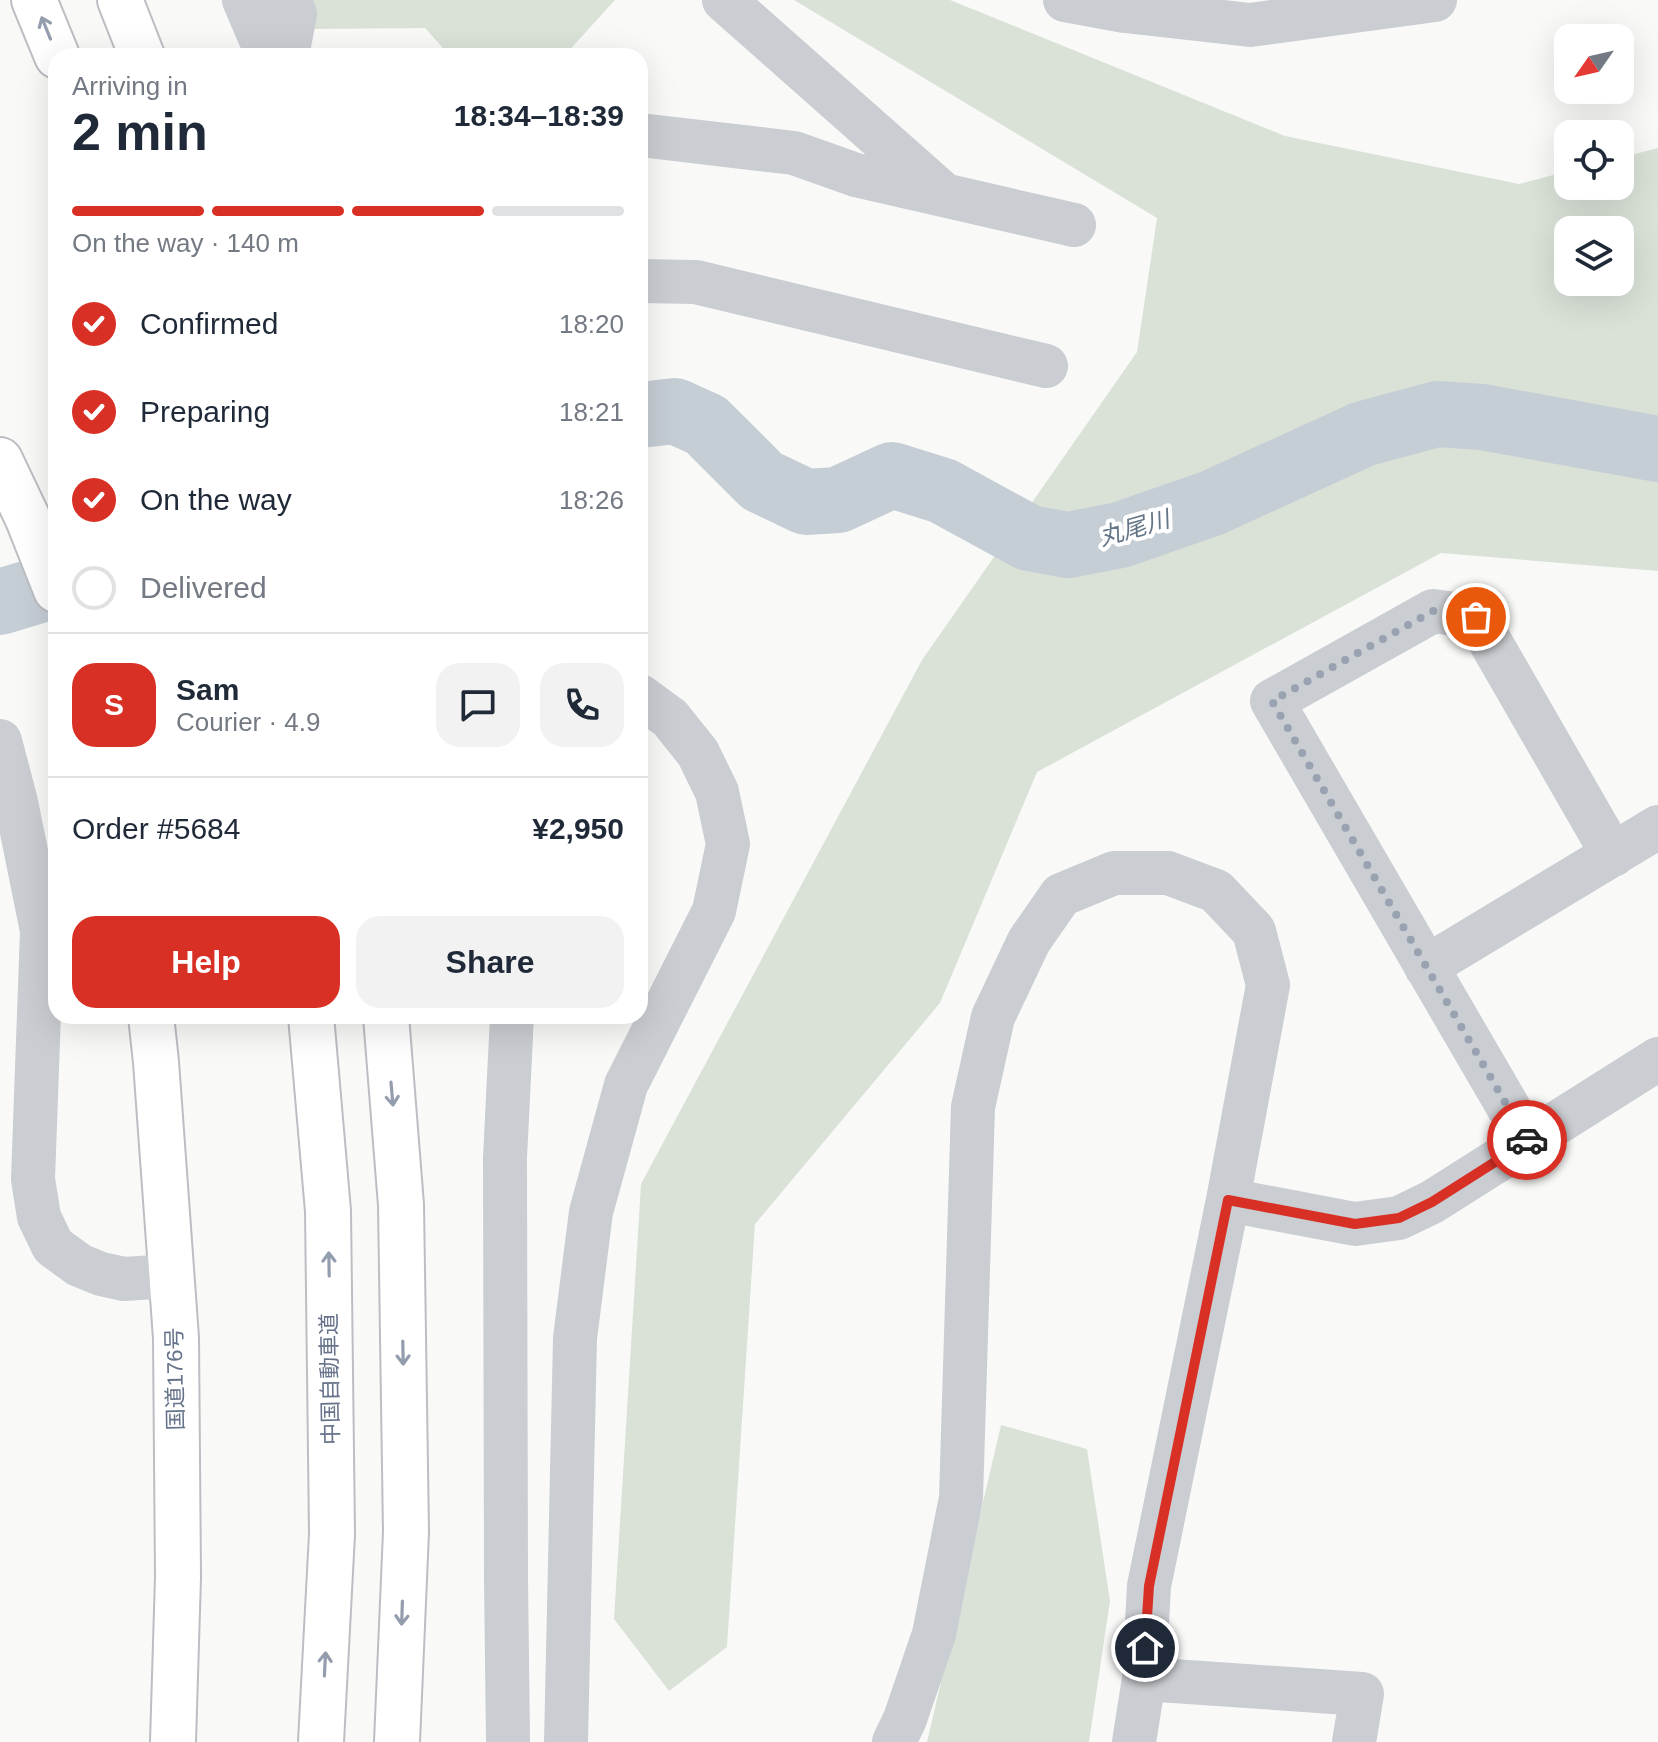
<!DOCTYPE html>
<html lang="en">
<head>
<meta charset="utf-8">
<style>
	body { margin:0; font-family:Arial,"Noto Sans JP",sans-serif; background:#f2f2f3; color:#1f2937; height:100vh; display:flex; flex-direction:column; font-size:30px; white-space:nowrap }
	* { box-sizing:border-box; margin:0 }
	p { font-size:26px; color:#747a83 }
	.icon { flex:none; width:44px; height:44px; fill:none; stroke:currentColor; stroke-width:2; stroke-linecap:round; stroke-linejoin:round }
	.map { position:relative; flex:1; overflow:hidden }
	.drawer { position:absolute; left:48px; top:48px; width:600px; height:976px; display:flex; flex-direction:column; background:#fff; border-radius:24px; box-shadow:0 8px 32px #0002 }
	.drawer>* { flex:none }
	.needle { width:52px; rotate:236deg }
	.tools { position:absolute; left:1554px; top:24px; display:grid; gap:16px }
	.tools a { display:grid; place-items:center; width:80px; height:80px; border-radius:16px; background:#fff; box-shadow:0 8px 32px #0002; font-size:40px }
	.pin { position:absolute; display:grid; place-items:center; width:68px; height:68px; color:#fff; margin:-34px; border:4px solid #fff; border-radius:50%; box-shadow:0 2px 8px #0007 }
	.courier { position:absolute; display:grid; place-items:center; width:80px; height:80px; margin:-40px; border:6px solid #d93025; border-radius:50%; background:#fff; color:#222; box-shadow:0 2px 10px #0007 }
	.overview em { font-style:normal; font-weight:600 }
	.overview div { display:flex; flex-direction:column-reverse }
	.overview { display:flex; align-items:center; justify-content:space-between; height:136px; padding:0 24px }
	h1 { font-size:52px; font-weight:600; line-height:60px }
	.bar { display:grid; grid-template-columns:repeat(4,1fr); gap:12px 8px; align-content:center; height:96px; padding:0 24px }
	.bar i { height:10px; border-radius:6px; background:#e0e1e3 }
	.bar .selected { background:#d93025 }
	.bar p { grid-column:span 4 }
	.line { display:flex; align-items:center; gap:20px; padding:0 24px; border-top:2px solid #e0e1e3 }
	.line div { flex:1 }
	.round { display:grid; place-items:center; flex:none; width:84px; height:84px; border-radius:24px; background:#f2f2f3 }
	ol { padding:0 24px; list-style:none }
	li { display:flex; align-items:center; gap:24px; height:88px }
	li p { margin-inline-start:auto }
	li .icon { padding:8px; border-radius:50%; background:#d93025; color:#fff; stroke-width:4 }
	li:last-child { color:#747a83 }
	li i { width:44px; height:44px; border:4px solid #e0e1e3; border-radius:50% }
	.primary-button { display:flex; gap:16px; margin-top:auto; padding:16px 24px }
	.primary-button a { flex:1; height:92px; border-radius:24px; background:#d93025; color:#fff; font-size:32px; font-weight:600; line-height:92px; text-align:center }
	.primary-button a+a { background:#f2f2f3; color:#1f2937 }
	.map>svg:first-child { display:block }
	.green { fill:#dae2d8; fill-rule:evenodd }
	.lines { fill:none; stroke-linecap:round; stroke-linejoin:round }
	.river { stroke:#c6ced5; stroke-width:66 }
	.highway-casing { stroke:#bcbec3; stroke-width:48 }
	.minor { stroke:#cacdd1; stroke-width:44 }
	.highway { stroke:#fff; stroke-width:44 }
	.oneway { stroke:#949dae }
	.done { stroke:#99a2b1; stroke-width:8; stroke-dasharray:0 14.4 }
	.route { stroke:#d93025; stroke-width:10 }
	.labels { text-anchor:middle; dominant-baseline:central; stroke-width:8; stroke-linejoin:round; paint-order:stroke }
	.street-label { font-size:22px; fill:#66738b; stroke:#fff }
	.water-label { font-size:24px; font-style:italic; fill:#637586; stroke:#fff }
</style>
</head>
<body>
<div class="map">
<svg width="1658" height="1742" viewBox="0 0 1658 1742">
	<rect width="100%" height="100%" fill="#f9faf8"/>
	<path class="green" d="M305,0H615L564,56H450L425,28L312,29Z
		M794,0H950L1285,136L1519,184L1568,171V186H1620V158L1658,148V571L1441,553L1037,772L940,1003L755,1224L727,1647L669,1691L614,1619L641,1184L922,660L1137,352L1157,218ZM1568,230H1620V282H1568Z
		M1001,1425L1087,1449L1110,1601L1089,1742H927Z"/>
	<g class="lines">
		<path class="river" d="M640,415L675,411L706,425L762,481L806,502L838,500L892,475L943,491L1029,538L1068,545L1120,535L1212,503L1363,434L1437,414L1482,417L1658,449
			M0,602L56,585"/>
		<g class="highway-casing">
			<path id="highway" d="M34,0L57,56
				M120,0L142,56
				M0,460L28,519L56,590
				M151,1016L156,1062L176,1338L178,1577L173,1742
				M311,1016L328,1211L332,1534L321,1742
				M386,1016L401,1205L406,1532L397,1742"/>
		</g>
		<path class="minor" d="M244,0L268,56
			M724,0L941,192
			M1065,0L1125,11L1250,25L1435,0
			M287,56L295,14L289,0
			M640,135L794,153L856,175L1074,225
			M640,281L696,282L1046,366
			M0,741L16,802L42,931L33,1179L39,1217L53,1246L79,1265L101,1274L124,1279L171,1276
			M1426,967L1658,827
			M1528,1141L1272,701L1433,611L1476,617L1613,855
			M1228,1200L1355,1224L1399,1218L1432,1202L1658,1059
			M1144,1679L1362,1694L1354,1742
			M508,1742L506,1579L505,1158L512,1016
			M566,1742L575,1338L591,1212L626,1085L714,911L728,844L717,792L698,753L670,718L640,696
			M894,1742L905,1719L934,1634L961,1498L973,1107L993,1017L1029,941L1061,895L1114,873H1168L1216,891L1254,931L1268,985L1228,1200L1149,1586L1144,1679L1134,1742"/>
		<use href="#highway" class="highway"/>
	</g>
	<defs><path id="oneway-shaft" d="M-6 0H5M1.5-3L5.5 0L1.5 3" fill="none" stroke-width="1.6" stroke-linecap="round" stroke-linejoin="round" transform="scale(2)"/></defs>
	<g class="oneway">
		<use href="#oneway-shaft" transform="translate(46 28) rotate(-112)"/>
		<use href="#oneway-shaft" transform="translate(392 1094) rotate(85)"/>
		<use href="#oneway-shaft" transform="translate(329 1264) rotate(-91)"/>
		<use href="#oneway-shaft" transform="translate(403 1353) rotate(89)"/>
		<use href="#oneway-shaft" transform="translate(402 1613) rotate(92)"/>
		<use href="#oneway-shaft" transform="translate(325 1664) rotate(-87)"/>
	</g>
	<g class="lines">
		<path class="done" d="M1476,617L1433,611L1272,701L1527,1140"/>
		<path class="route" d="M1145,1648L1149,1586L1228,1200L1355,1224L1399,1218L1432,1202L1528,1141L1527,1140"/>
	</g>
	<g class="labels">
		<g class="street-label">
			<text transform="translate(175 1379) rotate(-91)">国道176号</text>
			<text transform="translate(330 1379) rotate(-91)">中国自動車道</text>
		</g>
		<g class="water-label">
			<text transform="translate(1134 528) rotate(-16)">丸尾川</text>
		</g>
	</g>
</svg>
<div class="tools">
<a><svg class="needle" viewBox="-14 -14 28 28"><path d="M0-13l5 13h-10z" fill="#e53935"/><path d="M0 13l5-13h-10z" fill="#747a83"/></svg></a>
<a><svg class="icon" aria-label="locate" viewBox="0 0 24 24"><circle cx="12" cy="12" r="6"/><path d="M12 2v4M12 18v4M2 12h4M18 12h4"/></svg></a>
<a><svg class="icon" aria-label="layers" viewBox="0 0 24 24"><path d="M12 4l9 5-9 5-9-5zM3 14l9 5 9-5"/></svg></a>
</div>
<div class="pin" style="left:1476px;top:617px;background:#ea580c"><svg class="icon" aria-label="bag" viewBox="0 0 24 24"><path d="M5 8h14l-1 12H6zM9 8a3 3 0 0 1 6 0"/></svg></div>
<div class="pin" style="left:1145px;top:1648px;background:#1f2937"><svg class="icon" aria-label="home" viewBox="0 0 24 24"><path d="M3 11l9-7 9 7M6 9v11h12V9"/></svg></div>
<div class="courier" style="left:1527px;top:1140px"><svg class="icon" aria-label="car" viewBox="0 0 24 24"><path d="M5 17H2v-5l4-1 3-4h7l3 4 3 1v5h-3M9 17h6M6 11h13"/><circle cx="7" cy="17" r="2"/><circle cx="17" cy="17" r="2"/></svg></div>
<section class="drawer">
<div class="overview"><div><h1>2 min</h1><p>Arriving in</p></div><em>18:34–18:39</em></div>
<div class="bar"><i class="selected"></i><i class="selected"></i><i class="selected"></i><i></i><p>On the way · 140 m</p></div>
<ol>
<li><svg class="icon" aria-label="check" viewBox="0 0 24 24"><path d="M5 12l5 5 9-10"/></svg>Confirmed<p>18:20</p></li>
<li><svg class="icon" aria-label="check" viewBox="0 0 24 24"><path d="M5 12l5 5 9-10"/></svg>Preparing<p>18:21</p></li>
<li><svg class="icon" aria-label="check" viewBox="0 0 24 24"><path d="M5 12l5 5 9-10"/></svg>On the way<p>18:26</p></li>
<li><i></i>Delivered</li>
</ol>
<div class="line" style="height:144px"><b class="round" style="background:#d93025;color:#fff">S</b><div><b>Sam</b><p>Courier · 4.9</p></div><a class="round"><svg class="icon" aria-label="chat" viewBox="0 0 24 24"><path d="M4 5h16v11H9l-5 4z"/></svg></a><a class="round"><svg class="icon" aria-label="phone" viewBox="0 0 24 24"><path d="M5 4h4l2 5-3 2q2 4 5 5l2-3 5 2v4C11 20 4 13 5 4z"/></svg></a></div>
<div class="line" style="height:104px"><div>Order #5684</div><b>¥2,950</b></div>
<div class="primary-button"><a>Help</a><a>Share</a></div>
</section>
</div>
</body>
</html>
